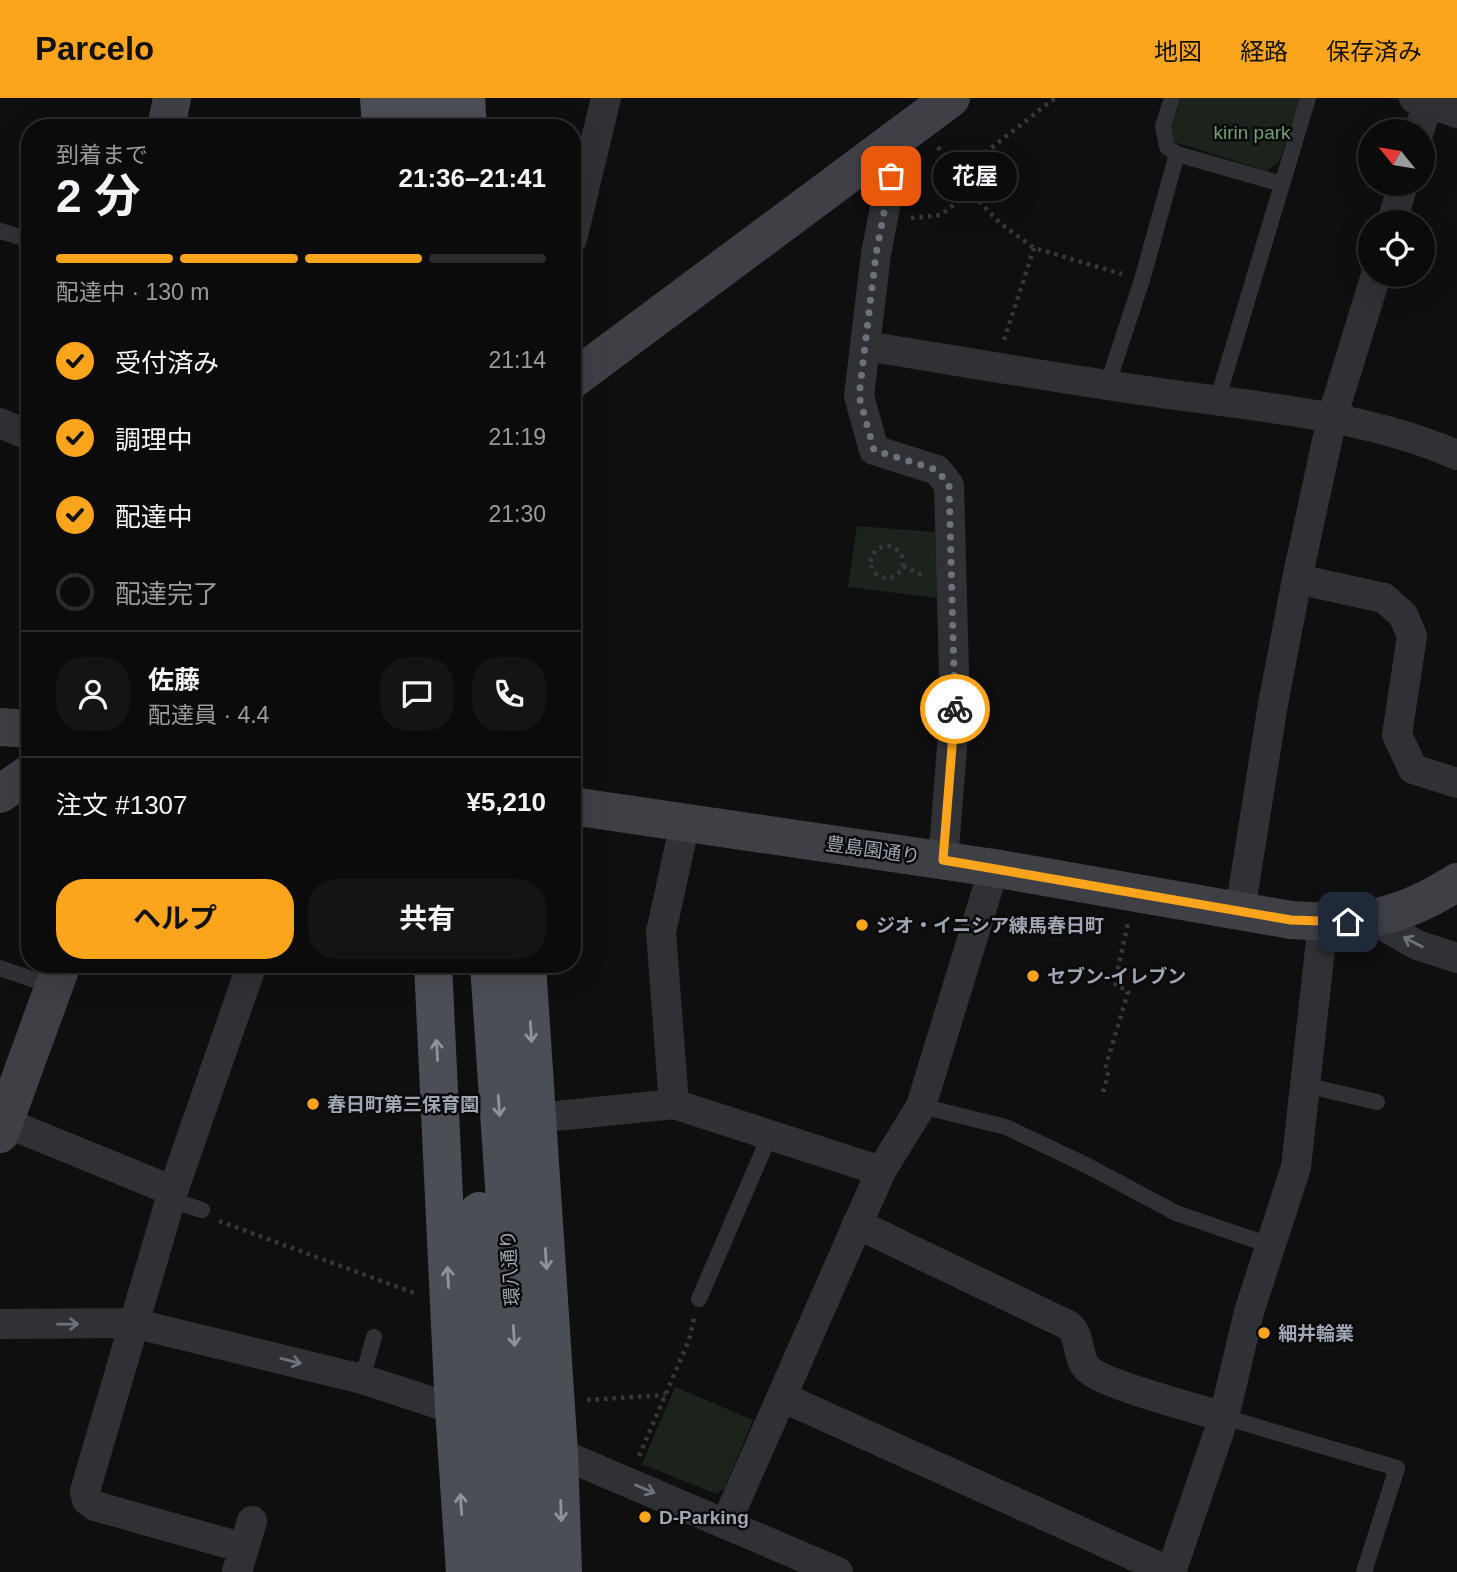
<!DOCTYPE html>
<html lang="ja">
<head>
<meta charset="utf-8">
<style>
	body { margin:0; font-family:Helvetica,"Noto Sans JP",sans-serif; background:#141415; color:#f1f3f6; height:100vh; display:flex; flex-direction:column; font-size:26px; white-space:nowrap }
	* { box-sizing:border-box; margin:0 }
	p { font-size:23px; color:#9a9b9d }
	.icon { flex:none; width:38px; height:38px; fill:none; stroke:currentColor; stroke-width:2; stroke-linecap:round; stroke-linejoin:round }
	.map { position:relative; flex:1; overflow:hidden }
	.details { position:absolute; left:21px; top:21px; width:560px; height:854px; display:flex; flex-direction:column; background:#0b0b0c; border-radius:28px; box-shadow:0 7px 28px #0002,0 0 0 2px #2b2b2d }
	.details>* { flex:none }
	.needle { width:46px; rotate:300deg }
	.controls { position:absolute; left:1358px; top:21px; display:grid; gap:14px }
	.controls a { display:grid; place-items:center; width:77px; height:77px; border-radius:50%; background:#0b0b0c; box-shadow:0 7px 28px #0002,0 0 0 2px #2b2b2d; font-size:35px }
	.pin { position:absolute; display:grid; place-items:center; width:60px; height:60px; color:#fff; margin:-30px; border-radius:14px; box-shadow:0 4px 10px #0006 }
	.courier { position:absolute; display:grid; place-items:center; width:70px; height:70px; margin:-35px; border:5px solid #fba41c; border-radius:50%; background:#fff; color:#222; box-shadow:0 2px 9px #0007 }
	.bubble { position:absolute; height:49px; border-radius:24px; background:#0b0b0c; box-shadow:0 7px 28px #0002,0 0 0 2px #2b2b2d; font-size:23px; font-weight:700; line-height:49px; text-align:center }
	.headline em { font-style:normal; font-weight:700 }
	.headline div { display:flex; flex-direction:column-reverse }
	.headline { display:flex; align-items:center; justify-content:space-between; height:119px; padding:0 35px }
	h1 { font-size:46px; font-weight:700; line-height:52px }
	.bar { display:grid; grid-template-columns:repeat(4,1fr); gap:10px 7px; align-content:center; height:84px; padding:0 35px }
	.bar i { height:9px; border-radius:5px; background:#2b2b2d }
	.bar .selected { background:#fba41c }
	.bar p { grid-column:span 4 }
	.line { display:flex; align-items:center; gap:18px; padding:0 35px; border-top:2px solid #2b2b2d }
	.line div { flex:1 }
	.round { display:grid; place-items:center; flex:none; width:74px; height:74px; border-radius:28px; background:#141415 }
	ol { padding:0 35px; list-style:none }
	li { display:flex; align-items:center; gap:21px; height:77px }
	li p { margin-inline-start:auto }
	li .icon { padding:7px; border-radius:50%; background:#fba41c; color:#111; stroke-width:4 }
	li:last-child { color:#9a9b9d }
	li i { width:38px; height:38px; border:4px solid #2b2b2d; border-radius:50% }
	.button { display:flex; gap:14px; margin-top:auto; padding:14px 35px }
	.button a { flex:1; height:80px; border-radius:28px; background:#fba41c; color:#111; font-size:28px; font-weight:700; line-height:80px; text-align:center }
	.button a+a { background:#141415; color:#f1f3f6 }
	header { display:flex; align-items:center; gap:42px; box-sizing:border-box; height:98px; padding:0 35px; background:#fba41c; color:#111 }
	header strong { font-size:33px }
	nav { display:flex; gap:38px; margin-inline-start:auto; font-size:24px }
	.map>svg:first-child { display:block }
	.green { fill:#1b231c }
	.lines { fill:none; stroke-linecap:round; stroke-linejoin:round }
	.path { stroke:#36383c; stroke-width:4.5; stroke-dasharray:3.5 5; stroke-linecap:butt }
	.lane { stroke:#303135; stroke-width:16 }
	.street { stroke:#303135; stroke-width:30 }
	.secondary { stroke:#3e4046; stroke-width:38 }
	.primary { stroke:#4c4e55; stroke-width:38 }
	.oneway { stroke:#6d717a }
	.oneway2 { stroke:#8e949f }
	.done { stroke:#6d7179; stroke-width:7; stroke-dasharray:0 12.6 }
	.route { stroke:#fba41c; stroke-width:9 }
	.poi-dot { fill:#fba41c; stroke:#0a0a0b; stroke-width:2.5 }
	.labels { text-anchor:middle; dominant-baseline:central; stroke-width:5; stroke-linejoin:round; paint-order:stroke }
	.park-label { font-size:19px; fill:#749f75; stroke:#0a0a0b }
	.street-label { font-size:19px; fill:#9fa6b2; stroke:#0a0a0b }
	.poi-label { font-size:19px; font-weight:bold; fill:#9fa6b2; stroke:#0a0a0b; text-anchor:start }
</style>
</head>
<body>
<header>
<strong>Parcelo</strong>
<nav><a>地図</a><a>経路</a><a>保存済み</a></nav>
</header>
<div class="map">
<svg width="1457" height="1474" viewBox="0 0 1457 1474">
	<rect width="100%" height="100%" fill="#0f0f10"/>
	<path class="green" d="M1181,0H1300L1279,64L1267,73L1174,44L1171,30Z
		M857,428L935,434L937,500L848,489Z
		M675,1289L753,1322L724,1391L716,1396L642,1366Z"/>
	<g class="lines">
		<path class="path" d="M938,49L970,94L1000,125L1034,150L1122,176
			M958,76L1055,0
			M911,120L941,117L970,94
			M1004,242L1034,150
			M871 464a16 16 0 1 1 32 0a16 16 0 1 1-32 0Z
			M903,468L924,478
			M1103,994L1108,977L1105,971L1128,894L1126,891L1117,889L1115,884L1128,825
			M219,1123L414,1195
			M587,1302L665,1297
			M639,1358L689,1242L694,1220"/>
		<path class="lane" d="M1177,56L1282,86
			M0,133L30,142
			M1107,288L1142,182L1177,56L1167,49L1163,28L1172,0
			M1217,303L1308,0
			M0,870L55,889
			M1305,987L1377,1004
			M921,1008L1006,1029L1086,1067L1176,1115L1272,1148
			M170,1102L202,1112
			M699,1201L770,1037
			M362,1281L374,1239
			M1224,1319L1397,1370L1364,1474"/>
		<path class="street" d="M1414,0L1457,15
			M1419,33L1428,4
			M881,52L891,78L876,156L859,298L874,352L937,372L949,387L955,612L943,763
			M1392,124L1403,86
			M572,141L606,0
			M866,248C964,264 1062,281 1161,295C1259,309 1365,317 1457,357
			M0,325L30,338
			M1297,481L1384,500L1403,517L1412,538L1397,637L1413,671L1457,685
			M1240,813L1273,606L1297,481L1332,320L1376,177
			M1372,821L1417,847L1457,860
			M674,1006L661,834L685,725
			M537,1020L674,1006L881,1073
			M4,1024L173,1093
			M857,1126L1068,1227C1082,1238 1076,1258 1087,1270C1100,1286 1199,1311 1224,1319
			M0,1226L133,1225L362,1281L454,1311
			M782,1299L1170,1474
			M559,1355L838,1474
			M726,1425L881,1073L921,1008L994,770
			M244,1450L95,1408L87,1402L85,1393L173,1093L252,866
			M237,1474L252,1423
			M1171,1474L1224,1319L1249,1214L1296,1069L1323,824"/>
		<path class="secondary" d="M166,30L172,0
			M572,282L951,0
			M0,629L30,631
			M0,696L30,675
			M572,708L994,770L1291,822C1358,827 1400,821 1457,784
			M0,1036L62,866"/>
		<path class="primary" d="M379,0L381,30
			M408,0L410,30
			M437,0L439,30
			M466,0L468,30
			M433,866L454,1311L465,1474
			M489,866L530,1474
			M527,866L559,1355L563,1474
			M479,1113L500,1474"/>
	</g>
	<defs><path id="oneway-shaft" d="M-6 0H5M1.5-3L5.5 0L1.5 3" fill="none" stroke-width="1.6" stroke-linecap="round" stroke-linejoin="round" transform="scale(1.75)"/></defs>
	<g class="oneway">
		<use href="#oneway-shaft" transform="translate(1413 844) rotate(-153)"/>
		<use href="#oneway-shaft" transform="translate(68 1226) rotate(-1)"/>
		<use href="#oneway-shaft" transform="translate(291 1263) rotate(14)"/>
		<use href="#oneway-shaft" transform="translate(645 1391) rotate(23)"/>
	</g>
	<g class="oneway2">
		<use href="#oneway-shaft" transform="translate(531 934) rotate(86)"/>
		<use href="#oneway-shaft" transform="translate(437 952) rotate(-93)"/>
		<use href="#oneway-shaft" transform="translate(499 1008) rotate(86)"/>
		<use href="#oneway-shaft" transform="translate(546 1161) rotate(86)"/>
		<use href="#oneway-shaft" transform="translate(448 1179) rotate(-93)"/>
		<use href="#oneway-shaft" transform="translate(514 1238) rotate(86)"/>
		<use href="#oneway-shaft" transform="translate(461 1406) rotate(-94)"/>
		<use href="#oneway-shaft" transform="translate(561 1413) rotate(88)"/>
	</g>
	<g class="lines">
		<path class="done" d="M891,78L876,156L859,298L874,352L937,372L949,387L955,611"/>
		<path class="route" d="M955,611L943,762L1291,822L1348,824"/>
	</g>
	<g class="poi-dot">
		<circle cx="862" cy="827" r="7"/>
		<circle cx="1033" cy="878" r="7"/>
		<circle cx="313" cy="1006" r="7"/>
		<circle cx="1264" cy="1235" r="7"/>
		<circle cx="645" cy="1419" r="7"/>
	</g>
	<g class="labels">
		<g class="park-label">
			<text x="1252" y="34">kirin park</text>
		</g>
		<g class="street-label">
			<text transform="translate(873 752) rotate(8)">豊島園通り</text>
			<text transform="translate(510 1170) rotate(-94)">環八通り</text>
		</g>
		<g class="poi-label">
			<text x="876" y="827">ジオ・イニシア練馬春日町</text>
			<text x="1047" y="878">セブン-イレブン</text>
			<text x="327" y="1006">春日町第三保育園</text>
			<text x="1278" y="1235">細井輪業</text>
			<text x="659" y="1419">D-Parking</text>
		</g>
	</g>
</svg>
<div class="controls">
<a><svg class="needle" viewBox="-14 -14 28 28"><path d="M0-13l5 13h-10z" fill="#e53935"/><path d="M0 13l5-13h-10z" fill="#9a9b9d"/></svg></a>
<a><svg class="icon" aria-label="locate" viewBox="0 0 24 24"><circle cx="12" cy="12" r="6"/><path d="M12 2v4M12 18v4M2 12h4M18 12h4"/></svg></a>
</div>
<div class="pin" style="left:891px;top:78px;background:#ea580c"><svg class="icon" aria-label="bag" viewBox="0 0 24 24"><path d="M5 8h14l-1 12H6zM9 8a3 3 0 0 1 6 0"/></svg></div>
<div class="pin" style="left:1348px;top:824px;background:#1f2937"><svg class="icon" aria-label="home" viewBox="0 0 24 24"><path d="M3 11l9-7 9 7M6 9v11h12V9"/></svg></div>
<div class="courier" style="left:955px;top:611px"><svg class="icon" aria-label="bike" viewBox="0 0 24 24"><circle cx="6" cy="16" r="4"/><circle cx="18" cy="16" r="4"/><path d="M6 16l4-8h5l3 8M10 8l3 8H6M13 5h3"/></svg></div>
<div class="bubble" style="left:933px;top:54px;width:84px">花屋</div>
<section class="details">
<div class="headline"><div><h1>2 分</h1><p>到着まで</p></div><em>21:36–21:41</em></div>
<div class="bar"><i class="selected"></i><i class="selected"></i><i class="selected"></i><i></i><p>配達中 · 130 m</p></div>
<ol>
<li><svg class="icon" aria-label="check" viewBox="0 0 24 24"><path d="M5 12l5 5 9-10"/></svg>受付済み<p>21:14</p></li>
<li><svg class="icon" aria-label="check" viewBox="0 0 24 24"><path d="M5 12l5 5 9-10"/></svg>調理中<p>21:19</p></li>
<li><svg class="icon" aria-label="check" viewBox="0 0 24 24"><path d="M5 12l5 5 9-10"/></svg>配達中<p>21:30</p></li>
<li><i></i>配達完了</li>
</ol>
<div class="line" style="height:126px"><a class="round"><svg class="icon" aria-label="person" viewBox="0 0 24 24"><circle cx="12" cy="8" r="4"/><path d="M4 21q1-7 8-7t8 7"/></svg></a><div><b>佐藤</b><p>配達員 · 4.4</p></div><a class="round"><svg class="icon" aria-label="chat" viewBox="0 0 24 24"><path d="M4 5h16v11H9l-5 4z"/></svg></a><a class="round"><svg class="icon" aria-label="phone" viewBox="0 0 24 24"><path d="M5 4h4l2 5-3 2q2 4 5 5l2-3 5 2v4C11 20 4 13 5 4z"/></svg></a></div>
<div class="line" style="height:91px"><div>注文 #1307</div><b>¥5,210</b></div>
<div class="button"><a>ヘルプ</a><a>共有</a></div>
</section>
</div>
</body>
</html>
